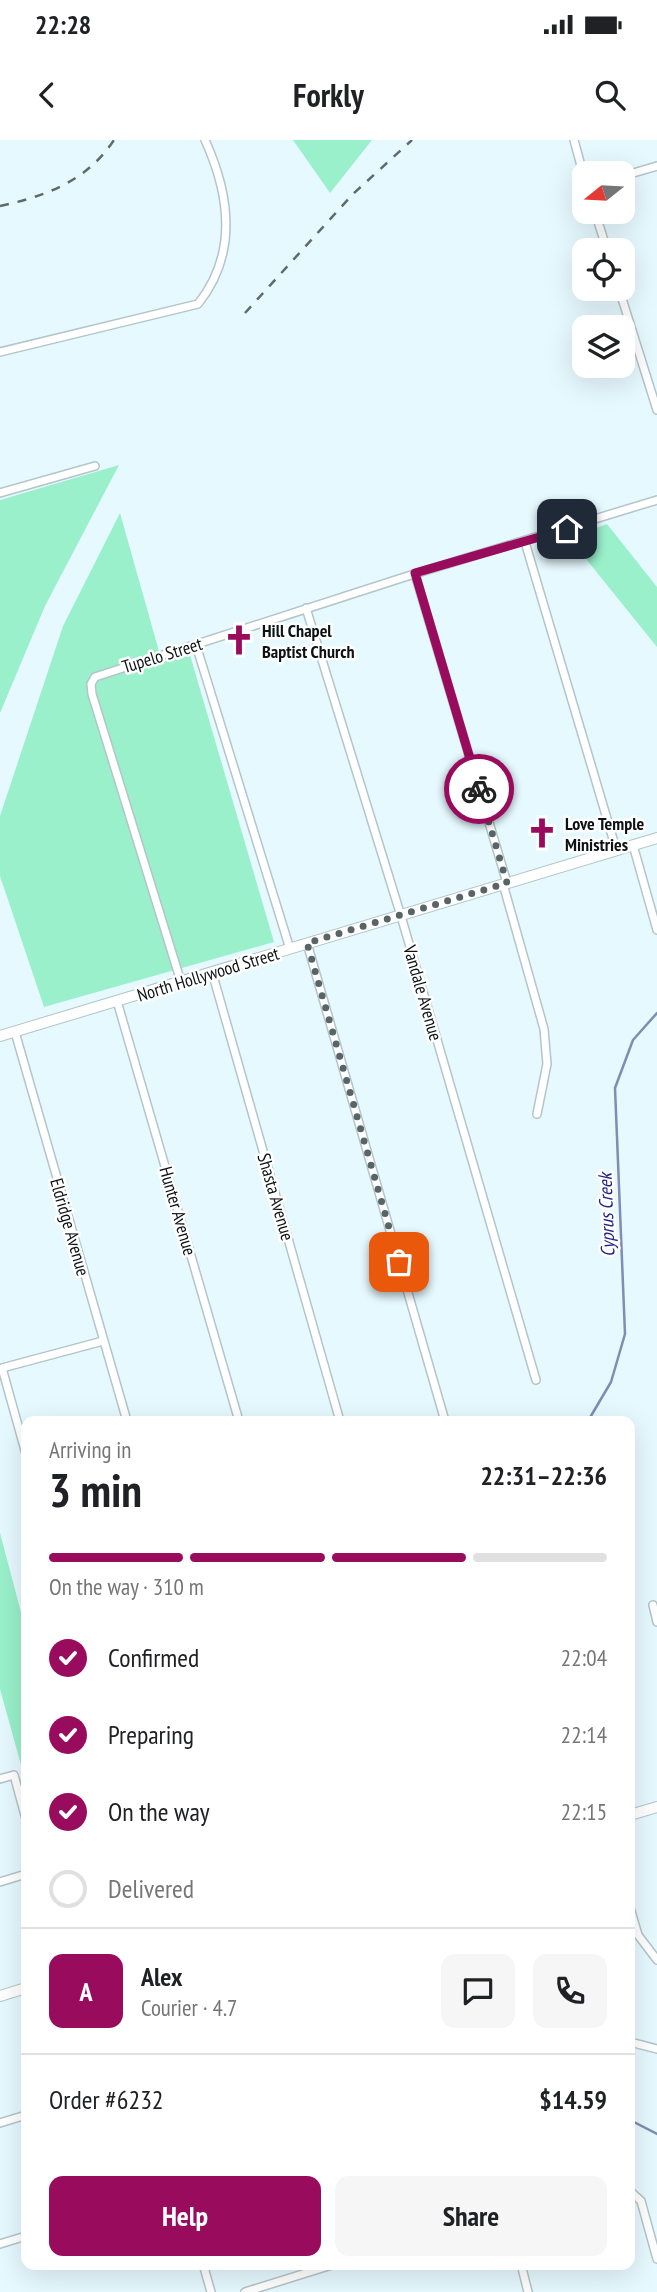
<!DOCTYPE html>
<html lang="en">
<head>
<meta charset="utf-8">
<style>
	body { margin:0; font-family:"PT Sans Narrow",sans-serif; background:#f6f6f6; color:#202124; height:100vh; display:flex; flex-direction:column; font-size:26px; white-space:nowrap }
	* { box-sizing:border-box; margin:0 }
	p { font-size:23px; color:#757577 }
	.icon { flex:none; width:38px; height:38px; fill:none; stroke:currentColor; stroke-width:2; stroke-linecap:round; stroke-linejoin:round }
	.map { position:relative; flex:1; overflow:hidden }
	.drawer { position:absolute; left:21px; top:1276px; width:614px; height:854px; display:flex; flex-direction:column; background:#fff; border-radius:14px; box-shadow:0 7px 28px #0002 }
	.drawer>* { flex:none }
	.needle { width:46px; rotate:252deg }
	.controls { position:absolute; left:572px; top:21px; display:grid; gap:14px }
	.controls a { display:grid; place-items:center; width:63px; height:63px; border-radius:14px; background:#fff; box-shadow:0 7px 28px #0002; font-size:35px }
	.pin { position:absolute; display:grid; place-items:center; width:60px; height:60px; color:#fff; margin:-30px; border-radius:14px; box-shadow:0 4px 10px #0006 }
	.courier { position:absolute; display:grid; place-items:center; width:70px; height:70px; margin:-35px; border:5px solid #990b5d; border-radius:50%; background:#fff; color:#222; box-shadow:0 2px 9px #0007 }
	.headline em { font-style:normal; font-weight:800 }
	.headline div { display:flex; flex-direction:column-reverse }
	.headline { display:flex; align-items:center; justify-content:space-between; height:119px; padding:0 28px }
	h1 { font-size:46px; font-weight:800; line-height:52px }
	.bar { display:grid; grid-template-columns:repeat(4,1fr); gap:10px 7px; align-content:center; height:84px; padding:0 28px }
	.bar i { height:9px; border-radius:5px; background:#e0e0e0 }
	.bar .selected { background:#990b5d }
	.bar p { grid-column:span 4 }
	.line { display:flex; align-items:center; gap:18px; padding:0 28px; border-top:2px solid #e0e0e0 }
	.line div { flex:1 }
	.round { display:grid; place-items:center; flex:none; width:74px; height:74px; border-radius:14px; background:#f6f6f6 }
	ol { padding:0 28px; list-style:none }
	li { display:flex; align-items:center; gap:21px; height:77px }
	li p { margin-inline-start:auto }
	li .icon { padding:7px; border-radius:50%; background:#990b5d; color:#fff; stroke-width:4 }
	li:last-child { color:#757577 }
	li i { width:38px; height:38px; border:4px solid #e0e0e0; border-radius:50% }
	.cta { display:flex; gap:14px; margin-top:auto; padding:14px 28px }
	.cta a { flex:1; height:80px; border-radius:14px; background:#990b5d; color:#fff; font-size:28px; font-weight:800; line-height:80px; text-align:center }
	.cta a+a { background:#f6f6f6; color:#202124 }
	.status { display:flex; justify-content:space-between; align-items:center; height:49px; padding:0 35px; background:#fff; direction:ltr }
	.status svg { height:19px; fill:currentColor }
	header { display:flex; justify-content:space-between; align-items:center; height:91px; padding:0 28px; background:#fff; font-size:32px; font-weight:800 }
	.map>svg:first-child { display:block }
	.green { fill:#99f0cb }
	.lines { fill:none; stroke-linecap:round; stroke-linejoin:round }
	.stream { stroke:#808cb1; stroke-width:2.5 }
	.street-casing { stroke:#b3c5ca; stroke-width:10 }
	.secondary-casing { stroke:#b3c5ca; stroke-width:12 }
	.street { stroke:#fff; stroke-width:7 }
	.secondary { stroke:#fff; stroke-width:10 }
	.rail { stroke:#5f6a6d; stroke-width:2.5; stroke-dasharray:9 9; stroke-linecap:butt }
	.done { stroke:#596467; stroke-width:7; stroke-dasharray:0 12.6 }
	.route { stroke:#990b5d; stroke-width:9 }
	.labels { text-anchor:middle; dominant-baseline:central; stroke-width:5; stroke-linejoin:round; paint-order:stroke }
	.poi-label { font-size:18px; font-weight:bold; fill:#0d1315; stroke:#fff; text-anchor:start }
	.street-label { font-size:18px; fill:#0d1315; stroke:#fff }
	.water-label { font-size:19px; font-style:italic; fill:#212584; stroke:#fff }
</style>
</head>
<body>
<div class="status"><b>22:28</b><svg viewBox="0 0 49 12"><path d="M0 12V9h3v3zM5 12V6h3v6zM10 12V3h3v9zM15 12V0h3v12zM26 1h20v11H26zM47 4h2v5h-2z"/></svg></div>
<header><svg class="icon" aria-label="back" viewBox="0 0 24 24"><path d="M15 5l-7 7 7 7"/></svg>Forkly<svg class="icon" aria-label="search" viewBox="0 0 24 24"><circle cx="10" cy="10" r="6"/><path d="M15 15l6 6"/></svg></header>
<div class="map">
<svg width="657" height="2152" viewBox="0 0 657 2152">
	<rect width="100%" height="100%" fill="#e6f9ff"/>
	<path class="green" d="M293,0H372L330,53Z
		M119,325L45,466L0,573V360Z
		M120,373L162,522L190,515L274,802L44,867L0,736V676L63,486Z
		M607,384L657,447V507L569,398Z
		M0,1393L26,1491V1643L0,1549Z"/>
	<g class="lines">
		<path class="stream" d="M588,1281L611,1242L625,1194L615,948L633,900L657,873
			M630,1980L657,1994"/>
		<g class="street-casing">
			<path id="street" d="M574,0L584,37
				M623,36L657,26
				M595,72L607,110
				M619,149L657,270
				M0,212L198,164C238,114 230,55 205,0
				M0,353L95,326
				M525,402L616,709
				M415,434L507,743
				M306,468L401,776L536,1240
				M196,505L290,809
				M633,705L657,790
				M503,744L544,889L547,924L537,974
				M307,803L445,1281
				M212,832L340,1281
				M181,842L92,554L91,544L95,537L411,435L657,360
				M117,861L239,1281
				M15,892L127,1281
				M26,1314L2,1228L103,1201
				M653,1465L657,1482
				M0,1639L14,1635L26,1679
				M0,1742L26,1734
				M630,1768L638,1795L657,1820
				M630,1902L657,1909
				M0,1983L26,1975
				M630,2051L641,2061L657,2119
				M0,2104L26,2096
				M203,2124L211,2152
				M521,2124L528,2152
				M245,2152L335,2124"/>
		</g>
		<g class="secondary-casing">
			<path id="secondary" d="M0,896L657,698
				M630,1675L657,1667
				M0,1856L26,1848"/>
		</g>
		<use href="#street" class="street"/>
		<use href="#secondary" class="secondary"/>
		<path class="rail" d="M0,66C46,56 87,41 114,0
			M245,173L353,54L412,0"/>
	</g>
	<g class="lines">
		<path class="done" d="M399,1122L307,803L507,743L479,649"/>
		<path class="route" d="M479,649L415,433L567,389"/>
	</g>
	<defs>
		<g id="church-bare" transform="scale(2.415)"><path d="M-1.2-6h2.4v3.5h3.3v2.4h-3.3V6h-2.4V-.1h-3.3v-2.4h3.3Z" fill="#990b5d" stroke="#fff" stroke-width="2.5" paint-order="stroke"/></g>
	</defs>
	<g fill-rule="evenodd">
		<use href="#church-bare" x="239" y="500"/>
		<use href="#church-bare" x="542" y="693"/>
	</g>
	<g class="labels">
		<g class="poi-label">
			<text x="262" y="490">Hill Chapel<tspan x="262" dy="21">Baptist Church</tspan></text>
			<text x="565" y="683">Love Temple<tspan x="565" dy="21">Ministries</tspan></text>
		</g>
		<g class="street-label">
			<text transform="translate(162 515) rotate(-17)">Tupelo Street</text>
			<text transform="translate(208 834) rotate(-17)">North Hollywood Street</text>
			<text transform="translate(423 853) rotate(74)">Vandale Avenue</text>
			<text transform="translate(276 1057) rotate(74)">Shasta Avenue</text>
			<text transform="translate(178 1071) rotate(74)">Hunter Avenue</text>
			<text transform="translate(70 1087) rotate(74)">Eldridge Avenue</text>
		</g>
		<g class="water-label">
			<text transform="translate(606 1075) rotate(-92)">Cyprus Creek</text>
		</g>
	</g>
</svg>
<div class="controls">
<a><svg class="needle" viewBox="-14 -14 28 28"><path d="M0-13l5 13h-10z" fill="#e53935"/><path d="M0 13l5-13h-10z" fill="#757577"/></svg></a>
<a><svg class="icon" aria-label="locate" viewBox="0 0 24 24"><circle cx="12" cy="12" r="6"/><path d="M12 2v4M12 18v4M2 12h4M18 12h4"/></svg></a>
<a><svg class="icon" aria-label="layers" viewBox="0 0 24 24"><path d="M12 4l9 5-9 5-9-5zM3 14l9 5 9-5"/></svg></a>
</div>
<div class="pin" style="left:399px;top:1122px;background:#ea580c"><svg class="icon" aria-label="bag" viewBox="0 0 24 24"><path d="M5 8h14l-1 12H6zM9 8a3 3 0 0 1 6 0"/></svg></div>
<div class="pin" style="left:567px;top:389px;background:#1f2937"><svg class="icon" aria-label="home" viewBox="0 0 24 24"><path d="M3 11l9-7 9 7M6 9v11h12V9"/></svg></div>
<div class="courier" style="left:479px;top:649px"><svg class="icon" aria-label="bike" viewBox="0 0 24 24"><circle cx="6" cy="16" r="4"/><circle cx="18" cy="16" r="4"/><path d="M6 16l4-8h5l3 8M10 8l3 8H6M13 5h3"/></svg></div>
<section class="drawer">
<div class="headline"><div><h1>3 min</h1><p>Arriving in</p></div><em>22:31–22:36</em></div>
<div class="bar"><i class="selected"></i><i class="selected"></i><i class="selected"></i><i></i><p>On the way · 310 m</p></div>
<ol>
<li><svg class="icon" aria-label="check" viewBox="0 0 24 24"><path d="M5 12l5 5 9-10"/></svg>Confirmed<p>22:04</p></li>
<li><svg class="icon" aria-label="check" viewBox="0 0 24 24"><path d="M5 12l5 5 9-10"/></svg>Preparing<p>22:14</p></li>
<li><svg class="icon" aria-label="check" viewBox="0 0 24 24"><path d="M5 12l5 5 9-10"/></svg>On the way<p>22:15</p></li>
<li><i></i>Delivered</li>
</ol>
<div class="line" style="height:126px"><b class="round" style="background:#990b5d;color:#fff">A</b><div><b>Alex</b><p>Courier · 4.7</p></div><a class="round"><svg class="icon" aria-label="chat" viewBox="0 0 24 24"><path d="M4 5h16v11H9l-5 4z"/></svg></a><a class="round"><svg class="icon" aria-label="phone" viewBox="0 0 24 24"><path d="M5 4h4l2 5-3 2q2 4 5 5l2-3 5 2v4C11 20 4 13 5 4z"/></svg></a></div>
<div class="line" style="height:91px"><div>Order #6232</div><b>$14.59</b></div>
<div class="cta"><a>Help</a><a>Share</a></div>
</section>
</div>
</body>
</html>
